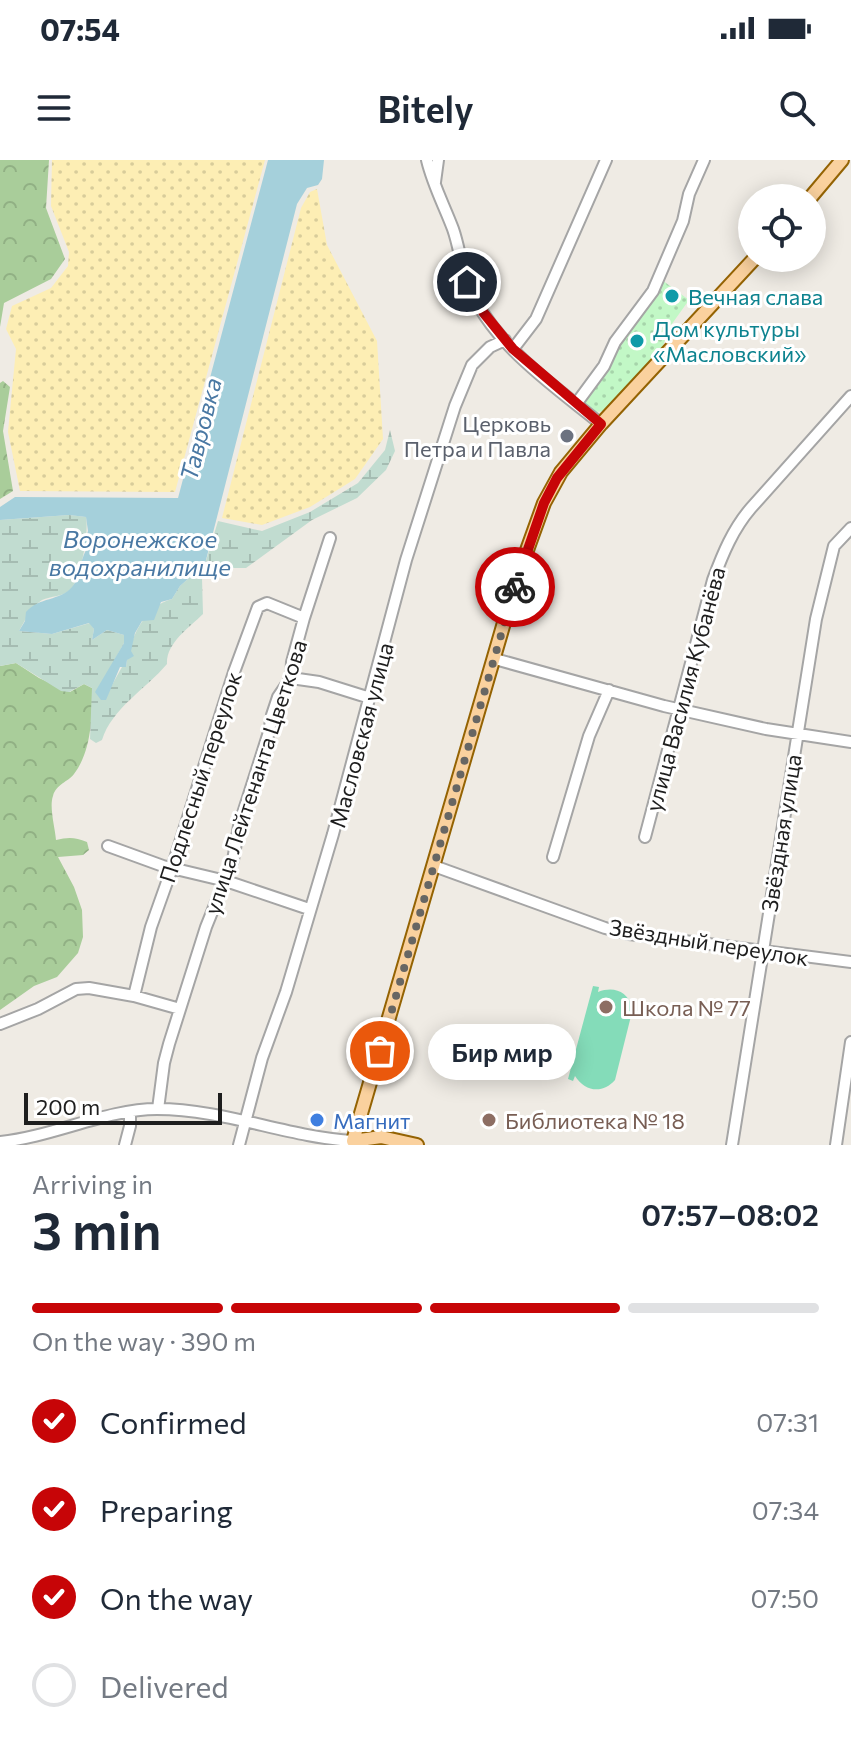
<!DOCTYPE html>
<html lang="en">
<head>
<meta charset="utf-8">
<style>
	body { margin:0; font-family:Commissioner,sans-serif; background:#f6f6f7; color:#1f2937; height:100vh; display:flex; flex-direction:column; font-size:30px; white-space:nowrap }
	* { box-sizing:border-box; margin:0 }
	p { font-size:26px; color:#747a83 }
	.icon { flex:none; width:44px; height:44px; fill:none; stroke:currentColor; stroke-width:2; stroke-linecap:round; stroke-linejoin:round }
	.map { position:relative; height:985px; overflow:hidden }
	.panel { display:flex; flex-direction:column; background:#fff; flex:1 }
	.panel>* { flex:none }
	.buttons { position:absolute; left:738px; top:24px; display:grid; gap:16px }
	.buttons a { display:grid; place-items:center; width:88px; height:88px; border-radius:50%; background:#fff; box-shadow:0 4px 20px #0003; font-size:40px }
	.scale { position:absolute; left:24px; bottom:20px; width:198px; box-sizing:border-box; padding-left:8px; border:4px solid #1e1e1e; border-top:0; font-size:22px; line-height:28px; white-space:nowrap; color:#1e1e1e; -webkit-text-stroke:6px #fff; paint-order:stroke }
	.pin { position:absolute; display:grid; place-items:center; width:68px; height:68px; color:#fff; margin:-34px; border:4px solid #fff; border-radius:50%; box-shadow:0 2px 8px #0007 }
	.courier { position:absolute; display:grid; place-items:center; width:80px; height:80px; margin:-40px; border:6px solid #c70507; border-radius:50%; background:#fff; color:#222; box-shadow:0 2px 10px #0007 }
	.bubble { position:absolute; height:56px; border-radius:28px; background:#fff; box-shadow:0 4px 20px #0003; font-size:26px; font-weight:600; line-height:56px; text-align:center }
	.overview em { font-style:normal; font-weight:600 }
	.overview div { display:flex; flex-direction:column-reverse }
	.overview { display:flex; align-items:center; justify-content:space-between; height:136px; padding:0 32px }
	h1 { font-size:52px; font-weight:600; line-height:60px }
	.bar { display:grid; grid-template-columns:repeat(4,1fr); gap:12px 8px; align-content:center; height:96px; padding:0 32px }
	.bar i { height:10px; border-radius:6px; background:#e0e1e3 }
	.bar .on { background:#c70507 }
	.bar p { grid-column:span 4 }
	ol { padding:0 32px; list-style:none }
	li { display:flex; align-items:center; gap:24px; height:88px }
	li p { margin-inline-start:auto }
	li .icon { padding:8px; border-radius:50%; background:#c70507; color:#fff; stroke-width:4 }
	li:last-child { color:#747a83 }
	li i { width:44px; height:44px; border:4px solid #e0e1e3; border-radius:50% }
	.status { display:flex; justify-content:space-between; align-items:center; height:56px; padding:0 40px; background:#fff; direction:ltr }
	.status svg { height:22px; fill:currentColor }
	header { display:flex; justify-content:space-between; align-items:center; height:104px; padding:0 32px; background:#fff; font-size:36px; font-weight:600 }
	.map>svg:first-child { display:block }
	.forest { fill:url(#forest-crowns) }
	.wetland { fill:url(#wetland-marsh) }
	.sand { fill:url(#sand-dots) }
	.park { fill:url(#park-dots) }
	.pitch { fill:#84dcb9 }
	.water { fill:#a5d0db }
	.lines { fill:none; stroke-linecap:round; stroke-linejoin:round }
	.minor-casing { stroke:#a5a5a5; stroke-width:14 }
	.major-casing { stroke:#946303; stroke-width:16 }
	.minor { stroke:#fff; stroke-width:10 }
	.major { stroke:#fad19e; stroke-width:12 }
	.done { stroke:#676663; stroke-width:8; stroke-dasharray:0 14.4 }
	.route { stroke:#c70507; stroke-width:10 }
	.culture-dot { fill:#0f9aa8; stroke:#fff; stroke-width:3 }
	.worship-dot { fill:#6b7280; stroke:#fff; stroke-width:3 }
	.education-dot { fill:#8d6e63; stroke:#fff; stroke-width:3 }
	.shop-dot { fill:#3f7fe0; stroke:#fff; stroke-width:3 }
	.labels { text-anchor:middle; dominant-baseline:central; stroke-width:6; stroke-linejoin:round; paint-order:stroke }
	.culture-label { font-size:22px; fill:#0d838f; stroke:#fff; text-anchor:start }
	.worship-label { font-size:22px; fill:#5b616d; stroke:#fff; text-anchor:end }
	.street-label { font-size:22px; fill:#1e1e1e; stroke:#fff }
	.education-label { font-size:22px; fill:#785e54; stroke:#fff; text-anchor:start }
	.shop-label { font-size:22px; fill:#366cbe; stroke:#fff; text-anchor:start }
	.water-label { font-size:24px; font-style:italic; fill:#4978a3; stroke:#fff }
</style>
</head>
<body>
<div class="status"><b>07:54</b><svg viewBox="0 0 49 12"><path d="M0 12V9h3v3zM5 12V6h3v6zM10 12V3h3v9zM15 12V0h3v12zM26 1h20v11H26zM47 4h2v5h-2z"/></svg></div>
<header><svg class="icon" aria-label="menu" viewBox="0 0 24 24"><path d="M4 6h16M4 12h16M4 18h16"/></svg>Bitely<svg class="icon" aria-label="search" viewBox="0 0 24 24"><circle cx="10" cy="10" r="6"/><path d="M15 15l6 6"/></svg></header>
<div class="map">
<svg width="851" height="985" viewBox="0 0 851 985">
	<defs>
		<pattern id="forest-crowns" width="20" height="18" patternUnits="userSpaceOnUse" patternTransform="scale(2)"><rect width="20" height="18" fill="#a9cd9a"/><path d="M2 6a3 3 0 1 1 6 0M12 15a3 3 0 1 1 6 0" fill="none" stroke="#91b084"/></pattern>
		<pattern id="wetland-marsh" width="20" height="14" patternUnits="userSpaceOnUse" patternTransform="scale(2)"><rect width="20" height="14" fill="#c1dcd0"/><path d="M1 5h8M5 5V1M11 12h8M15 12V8" fill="none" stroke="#a5bcb2"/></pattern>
		<pattern id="sand-dots" width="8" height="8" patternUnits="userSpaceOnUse" patternTransform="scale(2)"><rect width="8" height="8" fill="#fdeeb4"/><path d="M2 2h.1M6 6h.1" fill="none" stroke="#d8cc9a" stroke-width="1.8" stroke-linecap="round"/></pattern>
		<pattern id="park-dots" width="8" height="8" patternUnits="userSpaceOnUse" patternTransform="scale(2)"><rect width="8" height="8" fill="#c2f8c6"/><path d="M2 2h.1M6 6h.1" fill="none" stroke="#a6d4aa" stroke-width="1.8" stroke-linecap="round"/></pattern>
	</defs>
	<rect width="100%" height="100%" fill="#efebe4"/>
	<path class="forest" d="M0,0H49L46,48L65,99L51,119L4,143L0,167Z
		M3,221L10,227L3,271L13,331L0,339V223Z
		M16,503L39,518L70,532L84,524L92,528C92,557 92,590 74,614C68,622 56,624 53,636C49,647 55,667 56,680C68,677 75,677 87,682L89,690L83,695L58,697L74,727L82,750L83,777L78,793L57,817L34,826L0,850V506Z"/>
	<path class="wetland" d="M390,270L395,291L386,310L357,338L312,360L246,408H219L202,418L203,454C189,468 166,483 167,504C146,529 112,548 102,580L96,583L90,579L92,528L84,524L69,532L61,531L16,503L0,506V360L69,355L86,357C89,372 81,418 71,429C63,437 51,436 42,440C33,445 24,462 19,471L52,474L90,463L94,469L92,480L107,470L124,475V483L115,499L108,532L122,507H126C130,479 143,447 172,439L180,426L205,404L218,361L262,371L310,352L358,323L385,290Z"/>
	<path class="sand" d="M52,0H265L175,332L20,331L8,272L16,189L6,169L12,146L51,128L68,106L69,92L51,46Z
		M317,29L327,85L377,181L383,279L355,319L310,347L262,365L222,358L301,48L310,32Z"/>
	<path class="park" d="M662,120L689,140L669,168L663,186L605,251L595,252L580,242Z"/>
	<path class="pitch" d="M593,826L599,827L598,832C614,826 627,831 633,848L615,920C603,934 585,932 575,916L573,921L568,919Z"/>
	<path class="water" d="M268,0H324L322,19L318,25L307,28L297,44L205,404L180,426L172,439L161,442L154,460L142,461L135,473L131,491L134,496L127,500L126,507H120L106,540H101L95,532L124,483V475L107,470L92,480L94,469L89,463L52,474L19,471L25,461L26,452C39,437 60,441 72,427C81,417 79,403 86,390L80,381L86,378L88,371L86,357L69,355L0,360V347L15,337L178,338Z"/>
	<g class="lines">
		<g class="minor-casing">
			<path id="minor" d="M427,0C433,25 444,45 453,69C459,86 461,105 467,122C491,184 552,224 601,264
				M435,22L438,0
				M513,189L536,159L606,0
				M576,244L604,206L615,182L653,131L683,61L689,34L704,0
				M495,499L664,546L766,569L851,582
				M291,518L319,522L370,538
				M645,677L713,420C723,393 733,369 751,348L851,236
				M108,686L163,706L226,721L309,749
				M553,697L589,576L609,530
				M434,706L605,768L629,774L851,802
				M134,836L151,767L172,708L234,512L258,447L267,443L304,458
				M0,864L38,849L76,829L89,828L134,836L180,849
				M158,949L164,903L169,884L206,767L233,700L239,666L269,572L272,555L278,537L291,518L292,502L304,458L330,378
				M0,982C52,977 107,949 157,949C224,949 287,977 353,981L352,985
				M125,985L130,966V952
				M239,985L262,898L286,832L333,674L406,400L455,246L472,205L490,187L505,180
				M732,985L816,459L834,386L851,368
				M836,985L851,882"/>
		</g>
		<g class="major-casing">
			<path id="major" d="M810,38L842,0
				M353,981L517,418L544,343L561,312L601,264L755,98
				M353,981L381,977L417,985"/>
		</g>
		<use href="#minor" class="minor"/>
		<use href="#major" class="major"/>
	</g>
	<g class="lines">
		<path class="done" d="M380,891L515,427"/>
		<path class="route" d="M467,122L483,152L513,189L601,264L557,318L544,343L515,427"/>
	</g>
	<g class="culture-dot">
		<circle cx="672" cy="136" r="8"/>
		<circle cx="637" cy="181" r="8"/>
	</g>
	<circle class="worship-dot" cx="567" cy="276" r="8"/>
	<g class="education-dot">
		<circle cx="606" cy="847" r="8"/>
		<circle cx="489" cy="960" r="8"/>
	</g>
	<circle class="shop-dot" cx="317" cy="960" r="8"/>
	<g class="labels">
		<g class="culture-label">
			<text x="688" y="136">Вечная слава</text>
			<text x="653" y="168">Дом культуры<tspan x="653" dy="25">«Масловский»</tspan></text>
		</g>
		<g class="worship-label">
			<text x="551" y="263">Церковь<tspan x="551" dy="25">Петра и Павла</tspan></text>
		</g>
		<g class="street-label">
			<text transform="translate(685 529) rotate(-75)">улица Василия Кубанёва</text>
			<text transform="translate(361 575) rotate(-75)">Масловская улица</text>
			<text transform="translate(200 617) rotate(-72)">Подлесный переулок</text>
			<text transform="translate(255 617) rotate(-72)">улица Лейтенанта Цветкова</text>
			<text transform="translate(781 673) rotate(-81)">Звёздная улица</text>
			<text transform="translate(709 782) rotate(9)">Звёздный переулок</text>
		</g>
		<g class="education-label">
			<text x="622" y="847">Школа № 77</text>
			<text x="505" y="960">Библиотека № 18</text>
		</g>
		<g class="shop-label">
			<text x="333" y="960">Магнит</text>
		</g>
		<g class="water-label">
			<text transform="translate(200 269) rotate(-76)">Тавровка</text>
			<text x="140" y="378">Воронежское<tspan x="140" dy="28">водохранилище</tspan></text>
		</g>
	</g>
</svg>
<div class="buttons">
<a><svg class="icon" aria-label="locate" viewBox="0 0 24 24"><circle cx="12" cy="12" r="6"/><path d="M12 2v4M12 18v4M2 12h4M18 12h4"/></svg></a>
</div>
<div class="scale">200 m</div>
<div class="pin" style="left:380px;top:891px;background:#ea580c"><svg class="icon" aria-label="bag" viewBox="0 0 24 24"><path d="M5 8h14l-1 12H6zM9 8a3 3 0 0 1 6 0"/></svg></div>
<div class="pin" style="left:467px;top:122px;background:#1f2937"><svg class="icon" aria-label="home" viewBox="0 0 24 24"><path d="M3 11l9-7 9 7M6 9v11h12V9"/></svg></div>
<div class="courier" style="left:515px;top:427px"><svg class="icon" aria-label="bike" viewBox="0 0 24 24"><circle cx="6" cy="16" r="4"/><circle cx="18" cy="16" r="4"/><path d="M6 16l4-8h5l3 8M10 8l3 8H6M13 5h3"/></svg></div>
<div class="bubble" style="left:428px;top:864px;width:148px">Бир мир</div>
</div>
<section class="panel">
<div class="overview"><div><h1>3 min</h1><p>Arriving in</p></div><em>07:57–08:02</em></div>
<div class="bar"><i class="on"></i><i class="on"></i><i class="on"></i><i></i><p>On the way · 390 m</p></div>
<ol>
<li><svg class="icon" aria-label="check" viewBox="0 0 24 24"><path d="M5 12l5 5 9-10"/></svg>Confirmed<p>07:31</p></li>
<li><svg class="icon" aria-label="check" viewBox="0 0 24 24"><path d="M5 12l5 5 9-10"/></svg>Preparing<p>07:34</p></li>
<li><svg class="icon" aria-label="check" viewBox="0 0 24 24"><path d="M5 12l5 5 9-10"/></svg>On the way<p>07:50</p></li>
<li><i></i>Delivered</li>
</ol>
</section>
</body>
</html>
